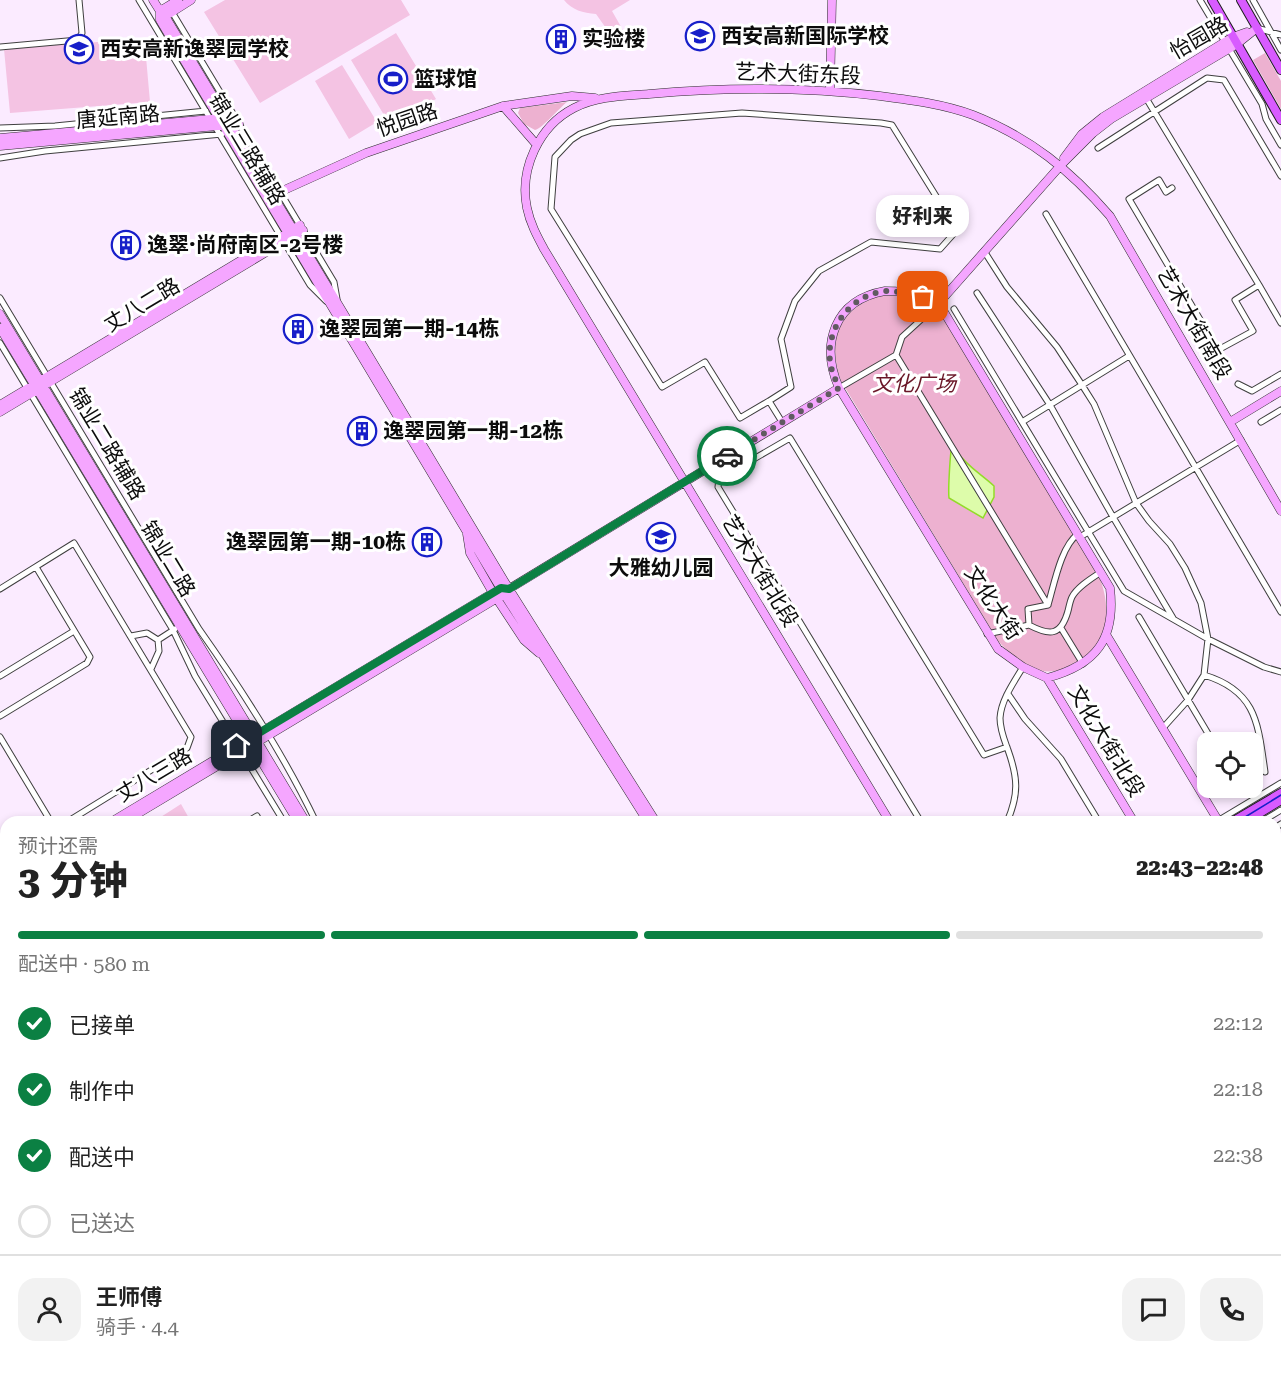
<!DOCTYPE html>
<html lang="zh">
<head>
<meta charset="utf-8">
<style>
	body { margin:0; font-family:"Roboto Serif","Noto Sans SC",serif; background:#f2f2f2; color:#222; height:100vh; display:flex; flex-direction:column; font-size:22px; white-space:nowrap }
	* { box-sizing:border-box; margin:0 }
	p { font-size:20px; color:#767676 }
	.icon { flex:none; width:33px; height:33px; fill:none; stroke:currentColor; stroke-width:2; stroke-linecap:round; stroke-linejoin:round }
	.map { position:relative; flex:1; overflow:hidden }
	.panel { position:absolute; left:0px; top:816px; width:1281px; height:558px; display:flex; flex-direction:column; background:#fff; border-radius:18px 18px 0 0; box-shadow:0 3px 9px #0003 }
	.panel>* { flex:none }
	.buttons { position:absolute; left:1197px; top:732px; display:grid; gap:12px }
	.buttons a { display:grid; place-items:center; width:66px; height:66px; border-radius:12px; background:#fff; box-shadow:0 3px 9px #0003; font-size:30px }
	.pin { position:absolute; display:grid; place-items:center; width:51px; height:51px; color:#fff; margin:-26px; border-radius:12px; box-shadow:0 3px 9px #0006 }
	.courier { position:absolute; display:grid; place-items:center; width:60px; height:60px; margin:-30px; border:4px solid #0b8043; border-radius:50%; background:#fff; color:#222; box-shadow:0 2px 8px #0007 }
	.bubble { position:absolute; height:42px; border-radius:18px; background:#fff; box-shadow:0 3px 9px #0003; font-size:20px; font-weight:800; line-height:42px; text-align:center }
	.summary em { font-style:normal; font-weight:800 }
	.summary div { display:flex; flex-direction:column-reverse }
	.summary { display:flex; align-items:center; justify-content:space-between; height:102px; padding:0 18px }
	h1 { font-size:39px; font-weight:800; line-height:45px }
	.bar { display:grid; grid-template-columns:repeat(4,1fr); gap:9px 6px; align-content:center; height:72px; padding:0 18px }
	.bar i { height:8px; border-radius:4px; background:#e0e0e0 }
	.bar .selected { background:#0b8043 }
	.bar p { grid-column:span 4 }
	.line { display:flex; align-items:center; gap:15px; padding:0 18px; border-top:2px solid #e0e0e0 }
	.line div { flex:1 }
	.round { display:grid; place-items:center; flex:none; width:63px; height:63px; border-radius:18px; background:#f2f2f2 }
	ol { padding:0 18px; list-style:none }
	li { display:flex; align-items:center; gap:18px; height:66px }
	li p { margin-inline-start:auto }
	li .icon { padding:6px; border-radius:50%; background:#0b8043; color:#fff; stroke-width:4 }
	li:last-child { color:#767676 }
	li i { width:33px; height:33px; border:3px solid #e0e0e0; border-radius:50% }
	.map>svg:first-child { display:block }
	.green { fill:#edb1d0 }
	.pitch { fill:#f4c3e3 }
	.water { fill:#ddfcaa; stroke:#93db29; stroke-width:1.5 }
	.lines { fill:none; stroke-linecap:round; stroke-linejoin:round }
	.street-casing { stroke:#3f3f3f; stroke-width:7 }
	.secondary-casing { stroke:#2e2e2e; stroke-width:9 }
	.primary-casing { stroke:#1d1d1d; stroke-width:10 }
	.street { stroke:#fff; stroke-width:5 }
	.secondary { stroke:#f5a6ff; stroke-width:8 }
	.primary { stroke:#d85bff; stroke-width:8 }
	.tram { stroke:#171fc9; stroke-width:1.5 }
	.done { stroke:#605a61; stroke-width:6; stroke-dasharray:0 10.8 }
	.route { stroke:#0b8043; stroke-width:8 }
	.labels { text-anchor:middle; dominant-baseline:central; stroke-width:6; stroke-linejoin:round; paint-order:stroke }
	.poi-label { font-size:21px; font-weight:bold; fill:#0c0c0c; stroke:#fff; text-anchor:start }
	.street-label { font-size:21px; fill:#0c0c0c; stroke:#fff }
	.park-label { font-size:21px; font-style:italic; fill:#6a1627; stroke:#fff }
</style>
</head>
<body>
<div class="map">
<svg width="1281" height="1374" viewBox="0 0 1281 1374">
	<rect width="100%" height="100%" fill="#fbebff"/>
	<path class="green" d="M1265,53L1281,81V109L1253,60Z
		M567,102C559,108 543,128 535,130L524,124L518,113L520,108Z
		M883,295C913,296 931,302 950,326L1099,576C1112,608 1110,648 1075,664C1065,669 1054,673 1043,671C1026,669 1009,653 998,641L841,381C826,340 840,306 883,295Z"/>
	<path class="pitch" d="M225,0H401L410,15L260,103L204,12Z
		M564,0H630L612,11L624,32L613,38L596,14C583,13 572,10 564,0Z
		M396,33L436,99L390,125L351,60Z
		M124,40L146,57L150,102L10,113L4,49Z
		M342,65L377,122L349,139L315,81Z
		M181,804L190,820L187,822H153Z"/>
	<path class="water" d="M951,451L958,453C967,466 982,475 994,486V497L983,518L949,498C948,489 950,460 951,451Z"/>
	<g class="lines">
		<g class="street-casing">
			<path id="street" d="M139,0L310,285L326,301
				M1200,0L1262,104L1266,119L1281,145
				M1253,0L1281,50
				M172,12L334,282L337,299
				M1257,28L1281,35
				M0,47L78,40L82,33L79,0
				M1146,98L1259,285
				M0,128L55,126L206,111
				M1098,148L1207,78L1224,80L1281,176
				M0,158L45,151L222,134
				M1172,188L1166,192L1159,180L1129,199L1218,350L1253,331L1235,300L1259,285L1281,323
				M1046,214L1281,612
				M984,251L1007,287L1057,347L1082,385L1094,404L1136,503L1149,521L1170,544L1185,568L1201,603L1208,639L1204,675L1188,700L1162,729
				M977,293L1050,405L1113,517L1173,618
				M0,298L199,629C242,690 284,755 316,822
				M954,309L1124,591L1208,639L1264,667L1281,672
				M0,343L173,630L195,676L284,822
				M896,355L1048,605
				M1238,384L1252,391L1281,374
				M839,388L896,355L902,337L937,305
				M769,401L740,418L705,362L662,387L551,209L555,157L571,140L580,134L611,123L742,113L881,123L892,125L957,230L940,249L871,242L819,271L795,301L781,339L791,387L769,401L782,422
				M1022,422L1129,356
				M1261,422L1281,410
				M1080,537L1241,440
				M0,589L74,543L191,737L187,748L67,822
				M1139,617L1213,742
				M1029,625C1050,636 1061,636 1068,611C1069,607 1070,601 1072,597C1077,587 1092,578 1101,572
				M1061,628L1083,664
				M987,634L1029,625L1028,609L1048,605C1054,585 1061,546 1078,534
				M131,636L147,633L158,640
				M158,640L175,629
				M151,669L159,651L158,640
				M1204,675C1257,691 1258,724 1265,772
				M0,676L74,631
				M1008,694L1025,719L1061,759L1099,822
				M0,716L87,663L90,657L36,567
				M0,737L51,822
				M247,822L257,816L260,822
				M921,822L718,487L719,479L790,438L984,755L1007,747
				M1007,822C1019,794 1018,778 1008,750C1004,739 1000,730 1000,718C1001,700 1014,682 1023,667
				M1216,822L1281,783
				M1261,822L1281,810
				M1275,828L1281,824
				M0,863L6,860
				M0,895L6,905
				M1275,946L1281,936
				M1275,983L1281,990
				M1275,1064L1281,1060
				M0,1091L6,1087
				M0,1101L6,1111
				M1275,1164L1281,1161
				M1275,1171L1281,1181
				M1275,1201L1281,1211
				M0,1246L6,1242
				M1275,1269L1281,1279
				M1275,1328L1281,1324
				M181,1368L184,1374
				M426,1368L430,1374
				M505,1368L509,1374
				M588,1368L592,1374
				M616,1368L620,1374
				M642,1368L646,1374
				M657,1368L661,1374
				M679,1368L682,1374
				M722,1368L726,1374
				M746,1368L749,1374
				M767,1368L771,1374
				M790,1368L793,1374
				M813,1368L817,1374
				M837,1368L841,1374
				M858,1368L862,1374
				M903,1368L906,1374
				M925,1368L929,1374
				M948,1368L952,1374
				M969,1368L973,1374
				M1038,1368L1042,1374
				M1079,1368L1082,1374
				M1127,1368L1130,1374
				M1166,1368L1170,1374
				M224,1374L234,1368
				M304,1374L314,1368
				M346,1374L356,1368
				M411,1374L421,1368
				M701,1374L711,1368
				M873,1374L883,1368
				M1204,1374L1214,1368"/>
		</g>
		<g class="secondary-casing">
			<path id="secondary" d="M153,0L160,11V20L504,594L648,822
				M160,11L178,0
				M165,16L509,589L656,822
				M161,19L191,0
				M830,91L832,0
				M503,106L536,144
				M0,138L222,118
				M0,146L239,124
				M1064,158L1082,134L1103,117L1233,37L1247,32
				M271,196L366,153L503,106L572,96L595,98
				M885,291C906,291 930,295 944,312L1110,588C1116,639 1096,665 1047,678L1023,667L998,649L839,388C820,344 834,300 885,291Z
				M938,304L1061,165L1093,133L1111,119L1237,44L1257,28
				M0,314L306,822
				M0,328L298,822
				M0,405L300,225
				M0,412L303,230
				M1230,422L1281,391
				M467,534L470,553L493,593L524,640L539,653
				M1107,636L1219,822
				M1047,678L1134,822
				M111,822L501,588H504
				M124,822L504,594L509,589L839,388
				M890,822L544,249C537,236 530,223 527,208C519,169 539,126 574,108C597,96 624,96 649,94C726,87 803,87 880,96C911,100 943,104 973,115C1031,138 1070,170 1110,216L1281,511
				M0,889L6,885
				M0,897L6,893
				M1275,1139L1281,1136
				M0,1226L6,1223
				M626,1368L630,1374
				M634,1368L638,1374
				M989,1368L993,1374
				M996,1368L1000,1374"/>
		</g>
		<g class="primary-casing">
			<path id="primary" d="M1212,0L1281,120
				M1241,0L1281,70
				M1232,822L1281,793
				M1245,822L1281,800
				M314,1374L324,1368
				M332,1374L342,1368"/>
		</g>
		<use href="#street" class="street"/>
		<use href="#secondary" class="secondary"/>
		<use href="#primary" class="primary"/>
		<path class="tram" d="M1237,822L1281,795
			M327,1374L336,1368"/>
	</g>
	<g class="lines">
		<path class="done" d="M727,456L839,388C835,379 831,370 830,361C826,327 852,294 886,291C899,291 911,294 923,297"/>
		<path class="route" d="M237,746L501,588L509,589L727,456"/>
	</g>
	<defs>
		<g id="school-ring" transform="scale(1.5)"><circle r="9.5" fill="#fff" stroke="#171fc9" stroke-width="1.5"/><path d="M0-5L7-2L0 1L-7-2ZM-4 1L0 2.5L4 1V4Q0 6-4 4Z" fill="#171fc9"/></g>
		<g id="building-ring" transform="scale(1.5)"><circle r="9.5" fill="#fff" stroke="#171fc9" stroke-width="1.5"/><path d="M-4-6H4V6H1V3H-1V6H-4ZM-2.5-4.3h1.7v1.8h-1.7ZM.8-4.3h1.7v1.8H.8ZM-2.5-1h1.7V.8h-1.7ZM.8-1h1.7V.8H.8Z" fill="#171fc9"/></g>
		<g id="stadium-ring" transform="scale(1.5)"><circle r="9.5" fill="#fff" stroke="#171fc9" stroke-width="1.5"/><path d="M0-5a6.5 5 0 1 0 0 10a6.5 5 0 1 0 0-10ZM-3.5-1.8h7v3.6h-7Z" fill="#171fc9"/></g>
	</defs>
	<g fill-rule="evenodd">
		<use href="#school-ring" x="700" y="36"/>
		<use href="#building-ring" x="561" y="39"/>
		<use href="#school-ring" x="79" y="49"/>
		<use href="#stadium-ring" x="393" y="79"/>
		<use href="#building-ring" x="126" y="245"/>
		<use href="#building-ring" x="298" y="329"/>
		<use href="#building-ring" x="362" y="431"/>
		<use href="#school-ring" x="661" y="537"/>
		<use href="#building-ring" x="427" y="542"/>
	</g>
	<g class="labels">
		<g class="poi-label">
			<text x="721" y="36">西安高新国际学校</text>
			<text x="582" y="39">实验楼</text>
			<text x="100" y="49">西安高新逸翠园学校</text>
			<text x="414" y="79">篮球馆</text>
			<text x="147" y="245">逸翠·尚府南区-2号楼</text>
			<text x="319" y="329">逸翠园第一期-14栋</text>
			<text x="383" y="431">逸翠园第一期-12栋</text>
			<text x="406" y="542" text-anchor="end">逸翠园第一期-10栋</text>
			<text x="661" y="568" text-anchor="middle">大雅幼儿园</text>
		</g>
		<g class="street-label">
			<text transform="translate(1199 38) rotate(-30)">怡园路</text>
			<text transform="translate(798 74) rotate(2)">艺术大街东段</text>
			<text transform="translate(118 117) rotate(-5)">唐延南路</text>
			<text transform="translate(407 120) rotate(-19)">悦园路</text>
			<text transform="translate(247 149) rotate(59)">锦业三路辅路</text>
			<text transform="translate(142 305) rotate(-31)">丈八二路</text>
			<text transform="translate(1194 323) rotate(60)">艺术大街南段</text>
			<text transform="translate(107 444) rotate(59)">锦业二路辅路</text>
			<text transform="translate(168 559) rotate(59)">锦业二路</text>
			<text transform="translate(760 571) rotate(59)">艺术大街北段</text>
			<text transform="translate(993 603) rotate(56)">文化大街</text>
			<text transform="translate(1106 741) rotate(59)">文化大街北段</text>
			<text transform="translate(154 775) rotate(-31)">丈八三路</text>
		</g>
		<g class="park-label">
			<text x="914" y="384">文化广场</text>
		</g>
	</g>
</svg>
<div class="buttons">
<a><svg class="icon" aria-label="locate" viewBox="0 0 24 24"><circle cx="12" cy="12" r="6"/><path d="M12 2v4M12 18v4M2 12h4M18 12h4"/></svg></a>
</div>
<div class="pin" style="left:923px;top:297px;background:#ea580c"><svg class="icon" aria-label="bag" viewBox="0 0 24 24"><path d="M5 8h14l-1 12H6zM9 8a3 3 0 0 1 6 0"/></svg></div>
<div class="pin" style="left:237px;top:746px;background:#1f2937"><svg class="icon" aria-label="home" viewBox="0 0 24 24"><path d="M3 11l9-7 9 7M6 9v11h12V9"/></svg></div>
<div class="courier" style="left:727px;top:456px"><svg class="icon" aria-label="car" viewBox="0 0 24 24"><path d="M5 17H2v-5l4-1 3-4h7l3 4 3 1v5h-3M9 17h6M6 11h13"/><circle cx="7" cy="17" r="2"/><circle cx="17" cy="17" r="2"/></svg></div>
<div class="bubble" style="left:876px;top:195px;width:93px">好利来</div>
<section class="panel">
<div class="summary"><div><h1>3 分钟</h1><p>预计还需</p></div><em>22:43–22:48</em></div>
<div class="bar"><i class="selected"></i><i class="selected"></i><i class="selected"></i><i></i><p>配送中 · 580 m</p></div>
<ol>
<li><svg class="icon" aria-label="check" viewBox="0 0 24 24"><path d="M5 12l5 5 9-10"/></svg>已接单<p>22:12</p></li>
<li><svg class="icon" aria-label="check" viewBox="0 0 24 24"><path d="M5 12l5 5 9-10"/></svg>制作中<p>22:18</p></li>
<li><svg class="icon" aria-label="check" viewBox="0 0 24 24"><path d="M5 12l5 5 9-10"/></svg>配送中<p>22:38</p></li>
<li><i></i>已送达</li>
</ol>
<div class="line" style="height:108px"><a class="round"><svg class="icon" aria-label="person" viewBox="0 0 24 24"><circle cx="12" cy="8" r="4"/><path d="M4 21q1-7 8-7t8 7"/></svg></a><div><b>王师傅</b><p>骑手 · 4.4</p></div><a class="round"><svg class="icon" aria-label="chat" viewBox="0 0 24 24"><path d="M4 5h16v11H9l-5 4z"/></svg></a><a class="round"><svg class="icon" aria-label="phone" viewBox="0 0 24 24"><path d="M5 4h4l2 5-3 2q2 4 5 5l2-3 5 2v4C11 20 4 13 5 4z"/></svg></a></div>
</section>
</div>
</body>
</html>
